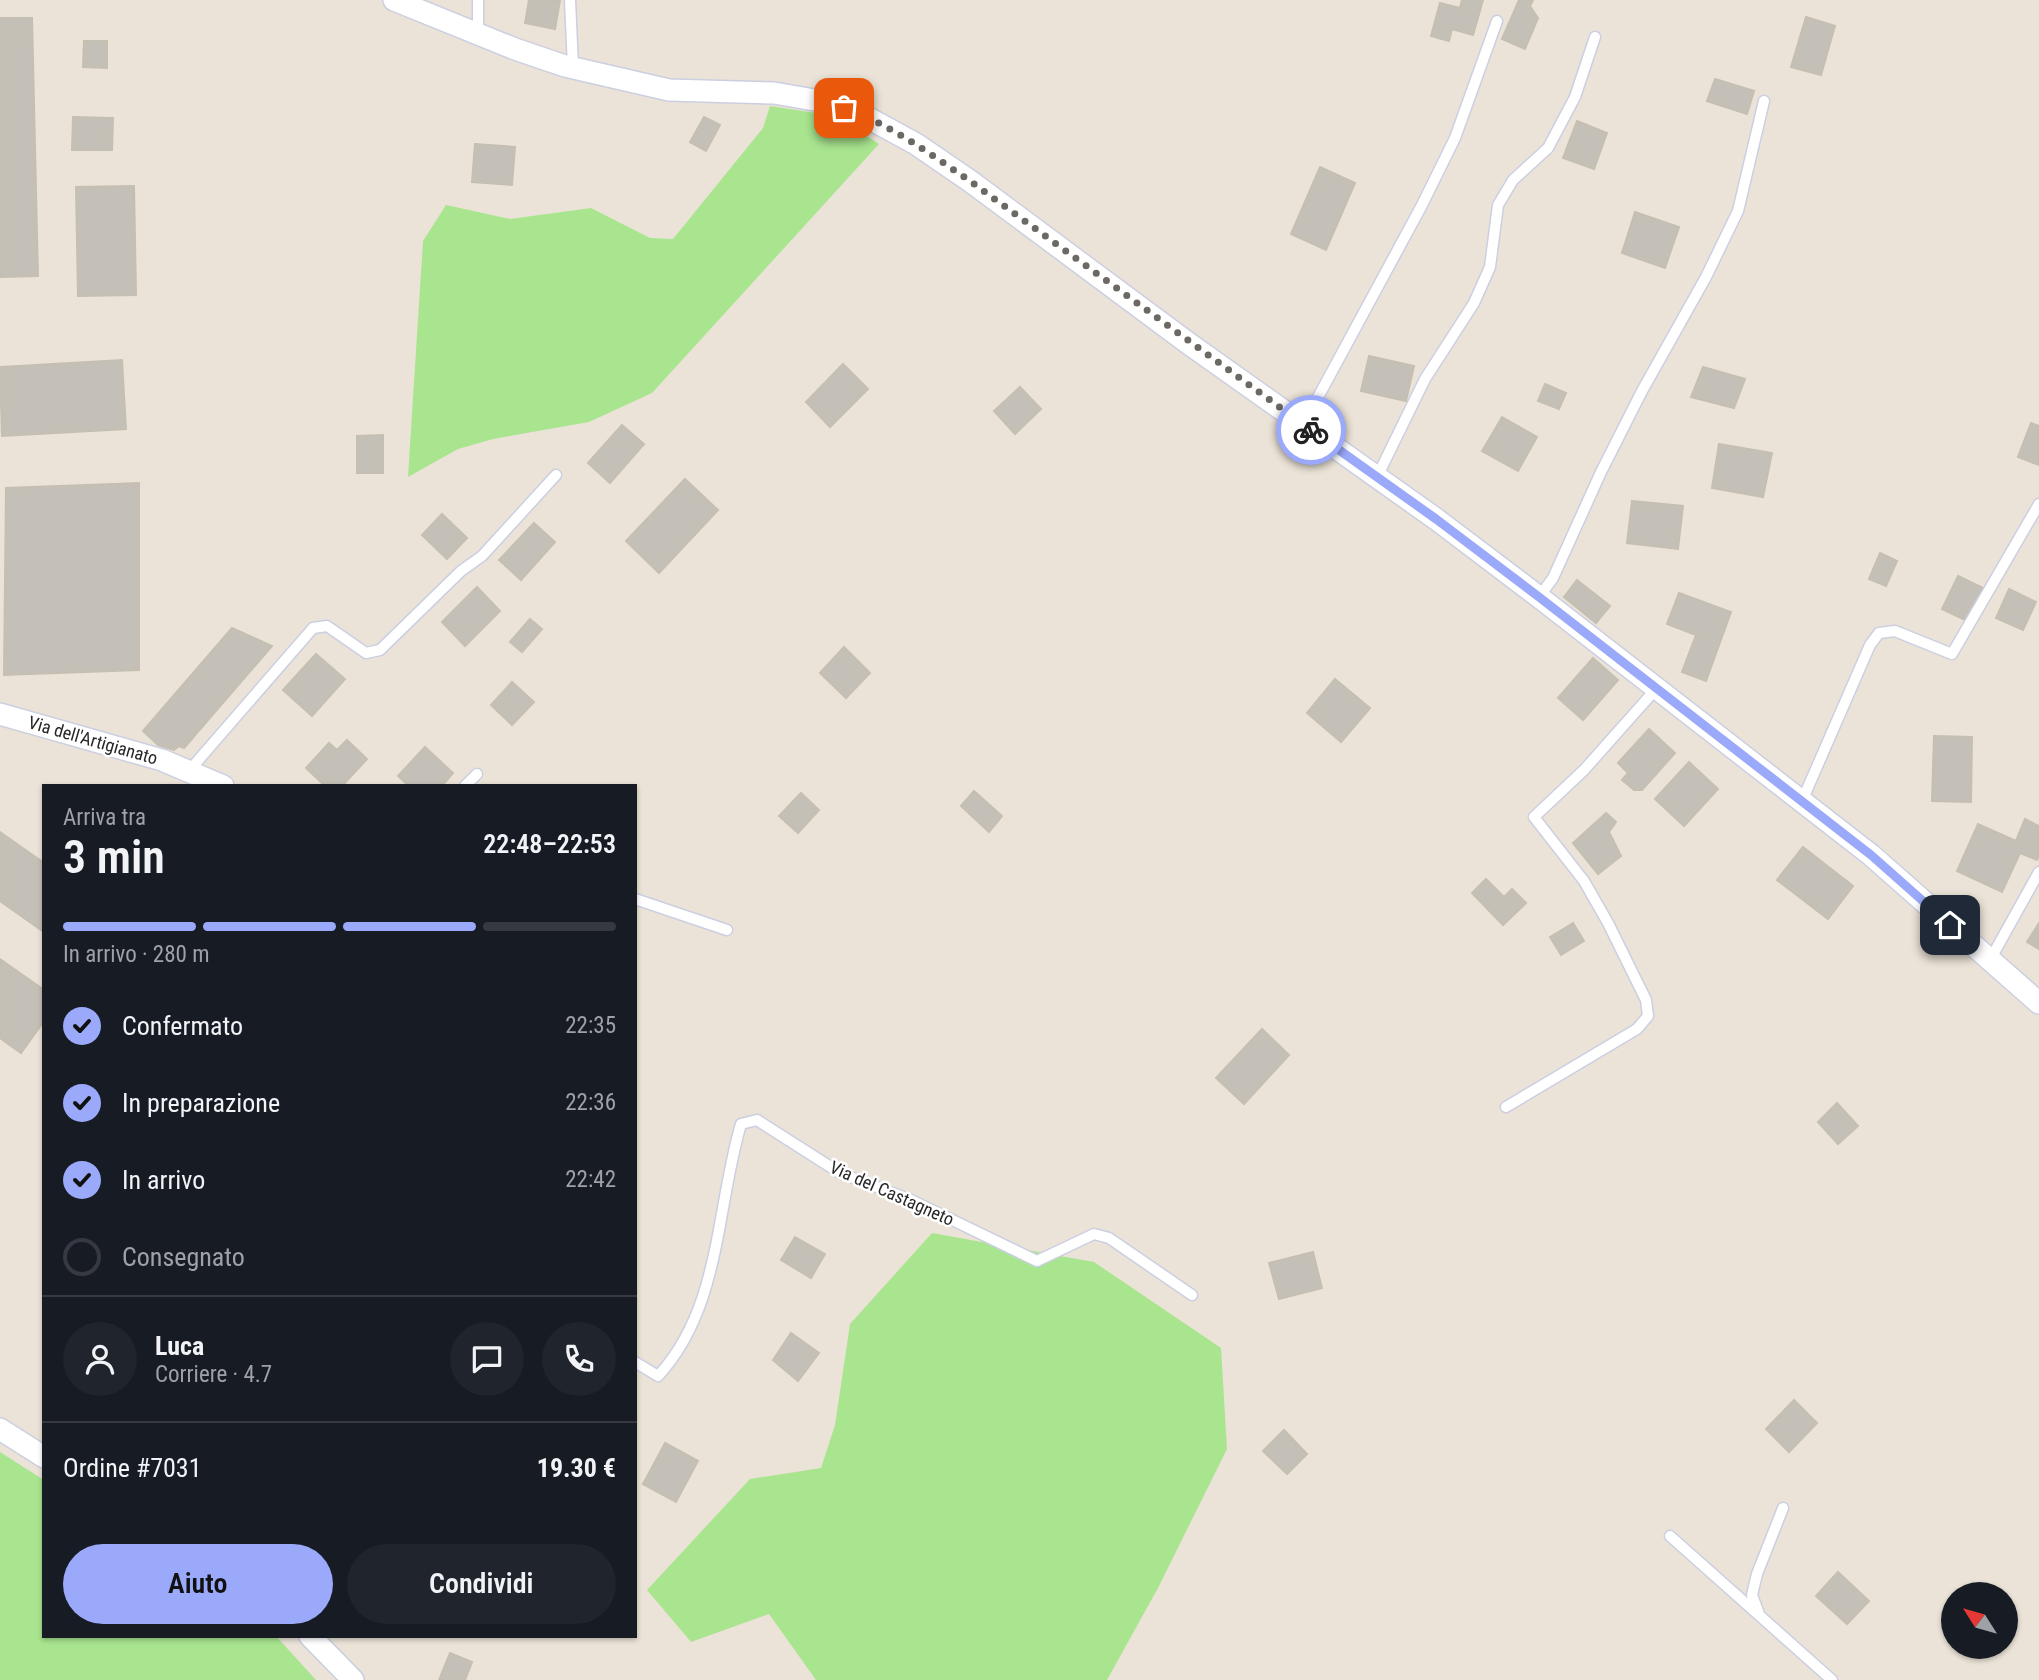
<!DOCTYPE html>
<html lang="it">
<head>
<meta charset="utf-8">
<style>
	body { margin:0; font-family:"Roboto Condensed",sans-serif; background:#20242c; color:#f1f3f6; height:100vh; display:flex; flex-direction:column; font-size:26px; white-space:nowrap }
	* { box-sizing:border-box; margin:0 }
	p { font-size:23px; color:#9ea1a6 }
	.icon { flex:none; width:38px; height:38px; fill:none; stroke:currentColor; stroke-width:2; stroke-linecap:round; stroke-linejoin:round }
	.map { position:relative; flex:1; overflow:hidden }
	.side { position:absolute; left:42px; top:784px; width:595px; height:854px; display:flex; flex-direction:column; background:#171b24; border-radius:0px; box-shadow:0 2px 5px #0004 }
	.side>* { flex:none }
	.needle { width:46px; rotate:307deg }
	.fabs { position:absolute; left:1941px; top:1582px; display:grid; gap:14px }
	.fabs a { display:grid; place-items:center; width:77px; height:77px; border-radius:50%; background:#171b24; box-shadow:0 2px 5px #0004; font-size:35px }
	.pin { position:absolute; display:grid; place-items:center; width:60px; height:60px; color:#fff; margin:-30px; border-radius:14px; box-shadow:0 4px 10px #0006 }
	.courier { position:absolute; display:grid; place-items:center; width:70px; height:70px; margin:-35px; border:5px solid #9aa9fa; border-radius:50%; background:#fff; color:#222; box-shadow:0 2px 9px #0007 }
	.head em { font-style:normal; font-weight:600 }
	.head div { display:flex; flex-direction:column-reverse }
	.head { display:flex; align-items:center; justify-content:space-between; height:119px; padding:0 21px }
	h1 { font-size:46px; font-weight:600; line-height:52px }
	.bar { display:grid; grid-template-columns:repeat(4,1fr); gap:10px 7px; align-content:center; height:84px; padding:0 21px }
	.bar i { height:9px; border-radius:5px; background:#363941 }
	.bar .on { background:#9aa9fa }
	.bar p { grid-column:span 4 }
	.line { display:flex; align-items:center; gap:18px; padding:0 21px; border-top:2px solid #363941 }
	.line div { flex:1 }
	.round { display:grid; place-items:center; flex:none; width:74px; height:74px; border-radius:37px; background:#20242c }
	ol { padding:0 21px; list-style:none }
	li { display:flex; align-items:center; gap:21px; height:77px }
	li p { margin-inline-start:auto }
	li .icon { padding:7px; border-radius:50%; background:#9aa9fa; color:#111; stroke-width:4 }
	li:last-child { color:#9ea1a6 }
	li i { width:38px; height:38px; border:4px solid #363941; border-radius:50% }
	.cta { display:flex; gap:14px; margin-top:auto; padding:14px 21px }
	.cta a { flex:1; height:80px; border-radius:42px; background:#9aa9fa; color:#111; font-size:28px; font-weight:600; line-height:80px; text-align:center }
	.cta a+a { background:#20242c; color:#f1f3f6 }
	.map>svg:first-child { display:block }
	.green { fill:#a9e58f }
	.building { fill:#c5c0b7; stroke:#c5bfb1; stroke-width:2 }
	.lines { fill:none; stroke-linecap:round; stroke-linejoin:round }
	.lane-casing { stroke:#cccfe1; stroke-width:13 }
	.street-casing { stroke:#cccfe1; stroke-width:24 }
	.lane { stroke:#fff; stroke-width:10 }
	.street { stroke:#fff; stroke-width:21 }
	.done { stroke:#6c6965; stroke-width:7; stroke-dasharray:0 12.6 }
	.route { stroke:#9aa9fa; stroke-width:9 }
	.labels { text-anchor:middle; dominant-baseline:central; stroke-width:5; stroke-linejoin:round; paint-order:stroke }
	.street-label { font-size:18px; fill:#272727; stroke:#fff }
</style>
</head>
<body>
<div class="map">
<svg width="2039" height="1680" viewBox="0 0 2039 1680">
	<rect width="100%" height="100%" fill="#ebe3d7"/>
	<path class="green" d="M770,106L836,116L879,144L652,393L589,422L493,439L458,449L408,477L423,241L446,205L510,219L591,208L650,238L673,239L763,128Z
		M932,1233L1094,1262L1221,1348L1227,1449L1158,1588L1107,1680H816L769,1614L691,1642L647,1590L750,1479L821,1468L835,1425L850,1324Z
		M0,1452L44,1480V1636H276L316,1680H0Z"/>
	<path class="building" d="M529,0H560L555,29L525,23Z
		M1462,0H1483L1473,35L1452,29L1449,41L1431,36L1440,3L1460,8Z
		M1519,0H1533L1530,6L1538,18L1525,49L1502,39Z
		M1806,17L1835,26L1821,75L1791,67Z
		M0,18H32L38,276L0,277Z
		M84,41H107V68L83,67Z
		M1715,79L1754,91L1747,114L1707,101Z
		M73,117L113,118L112,150H72Z
		M704,117L720,125L706,151L690,142Z
		M1577,121L1607,133L1594,169L1563,158Z
		M475,144L515,147L512,185L472,182Z
		M1320,167L1355,183L1326,250L1291,234Z
		M134,186L136,295L78,296L76,187Z
		M1635,212L1679,227L1665,268L1622,253Z
		M1369,356L1414,366L1406,401L1361,391Z
		M122,360L126,429L2,436L0,367Z
		M843,364L868,389L830,427L806,402Z
		M1703,367L1745,379L1734,408L1691,397Z
		M1545,384L1566,393L1559,409L1538,401Z
		M1020,387L1041,409L1015,434L994,411Z
		M1502,417L1537,437L1518,471L1482,451Z
		M2031,423L2039,426V465L2018,457Z
		M622,425L644,444L610,483L588,463Z
		M383,435V473H357V436Z
		M1719,444L1772,453L1763,497L1712,488Z
		M685,479L718,510L659,573L626,541Z
		M139,483V670L4,675L6,488Z
		M1632,501L1683,506L1678,549L1627,543Z
		M442,514L467,538L447,559L422,535Z
		M534,523L555,542L521,580L499,560Z
		M1880,553L1897,561L1886,586L1869,579Z
		M1958,576L1983,588L1967,621L1942,609Z
		M1577,580L1610,606L1596,623L1564,597Z
		M477,587L500,611L465,646L442,622Z
		M2009,589L2036,602L2023,630L1996,618Z
		M1679,593L1731,612L1706,681L1682,672L1696,635L1667,624Z
		M530,619L542,629L522,652L510,642Z
		M232,628L272,646L184,748L179,746L174,750L158,745L143,731Z
		M844,647L870,673L846,698L820,673Z
		M316,654L345,679L312,716L283,690Z
		M1593,658L1618,680L1583,720L1558,698Z
		M1335,679L1370,708L1341,742L1307,713Z
		M512,682L534,702L512,725L491,705Z
		M1649,729L1675,753L1642,790H1634L1622,780L1628,773L1618,763Z
		M1934,736L1972,737L1971,802L1932,801Z
		M347,740L367,759L342,786H325L306,768L329,743L337,750Z
		M425,747L453,773L442,786H409L398,776Z
		M1689,762L1718,789L1684,826L1655,799Z
		M974,791L1002,816L989,832L961,806Z
		M801,793L819,810L798,833L779,816Z
		M1606,813L1616,822L1609,832L1621,856L1598,874L1573,843Z
		M2025,819L2039,826V855L2037,860L2020,853L2002,892L1957,871L1978,824L2016,841Z
		M0,832L44,863V932L0,901Z
		M1803,847L1853,886L1828,919L1777,880Z
		M1486,879L1504,897L1512,889L1526,903L1503,925L1472,893Z
		M1573,923L1584,941L1561,955L1550,937Z
		M2039,923V949L2027,942Z
		M0,959L44,990V1021L21,1053L0,1038Z
		M1262,1029L1289,1055L1244,1104L1216,1078Z
		M1837,1103L1858,1126L1838,1144L1818,1122Z
		M795,1237L825,1254L811,1278L781,1260Z
		M1313,1252L1322,1288L1279,1299L1269,1263Z
		M791,1333L819,1353L798,1381L773,1360Z
		M1794,1400L1817,1423L1789,1452L1766,1429Z
		M1284,1430L1307,1454L1287,1474L1263,1451Z
		M665,1443L698,1461L676,1502L643,1484Z
		M1838,1572L1869,1601L1847,1624L1816,1596Z
		M450,1653L472,1662L465,1680H439Z"/>
	<g class="lines">
		<g class="lane-casing">
			<path id="lane" d="M478,0V34
				M570,0L573,67
				M1303,425L1422,205L1455,138L1497,21
				M1377,477L1425,379L1474,303L1490,267L1498,205L1513,180L1548,148L1575,97L1595,37
				M1539,597L1553,578L1601,472L1642,391L1706,277L1738,211L1764,101
				M188,772L313,628L327,626L366,653L380,650L461,571L482,556L556,475
				M465,786L477,774
				M1802,801L1870,645L1879,633L1895,631L1952,654L2039,504
				M635,899L727,930
				M1990,960L2039,872
				M1506,1107L1637,1029L1648,1016L1646,1000L1608,923L1584,881L1534,817L1584,770L1656,689
				M635,1362L658,1376C721,1308 716,1208 741,1124L757,1120L840,1173L911,1200L1037,1261L1094,1234L1109,1238L1192,1295
				M1670,1536L1832,1680
				M1759,1614L1752,1595L1757,1574L1783,1508"/>
		</g>
		<g class="street-casing">
			<path id="street" d="M394,0L515,49L565,66L669,90L774,93L826,102L861,114L916,144L970,181L1188,343L1436,519L1539,597L1871,855L2039,1003
				M0,714L162,760L223,786
				M0,1429L44,1457
				M310,1636L353,1680"/>
		</g>
		<use href="#lane" class="lane"/>
		<use href="#street" class="street"/>
	</g>
	<g class="lines">
		<path class="done" d="M844,108C890,124 930,154 970,181L1311,430"/>
		<path class="route" d="M1311,430L1436,519L1539,597L1871,855L1950,925"/>
	</g>
	<g class="labels">
		<g class="street-label">
			<text transform="translate(93 740) rotate(16)">Via dell'Artigianato</text>
			<text transform="translate(892 1193) rotate(24)">Via del Castagneto</text>
		</g>
	</g>
</svg>
<div class="fabs">
<a><svg class="needle" viewBox="-14 -14 28 28"><path d="M0-13l5 13h-10z" fill="#e53935"/><path d="M0 13l5-13h-10z" fill="#9ea1a6"/></svg></a>
</div>
<div class="pin" style="left:844px;top:108px;background:#ea580c"><svg class="icon" aria-label="bag" viewBox="0 0 24 24"><path d="M5 8h14l-1 12H6zM9 8a3 3 0 0 1 6 0"/></svg></div>
<div class="pin" style="left:1950px;top:925px;background:#1f2937"><svg class="icon" aria-label="home" viewBox="0 0 24 24"><path d="M3 11l9-7 9 7M6 9v11h12V9"/></svg></div>
<div class="courier" style="left:1311px;top:430px"><svg class="icon" aria-label="bike" viewBox="0 0 24 24"><circle cx="6" cy="16" r="4"/><circle cx="18" cy="16" r="4"/><path d="M6 16l4-8h5l3 8M10 8l3 8H6M13 5h3"/></svg></div>
<section class="side">
<div class="head"><div><h1>3 min</h1><p>Arriva tra</p></div><em>22:48–22:53</em></div>
<div class="bar"><i class="on"></i><i class="on"></i><i class="on"></i><i></i><p>In arrivo · 280 m</p></div>
<ol>
<li><svg class="icon" aria-label="check" viewBox="0 0 24 24"><path d="M5 12l5 5 9-10"/></svg>Confermato<p>22:35</p></li>
<li><svg class="icon" aria-label="check" viewBox="0 0 24 24"><path d="M5 12l5 5 9-10"/></svg>In preparazione<p>22:36</p></li>
<li><svg class="icon" aria-label="check" viewBox="0 0 24 24"><path d="M5 12l5 5 9-10"/></svg>In arrivo<p>22:42</p></li>
<li><i></i>Consegnato</li>
</ol>
<div class="line" style="height:126px"><a class="round"><svg class="icon" aria-label="person" viewBox="0 0 24 24"><circle cx="12" cy="8" r="4"/><path d="M4 21q1-7 8-7t8 7"/></svg></a><div><b>Luca</b><p>Corriere · 4.7</p></div><a class="round"><svg class="icon" aria-label="chat" viewBox="0 0 24 24"><path d="M4 5h16v11H9l-5 4z"/></svg></a><a class="round"><svg class="icon" aria-label="phone" viewBox="0 0 24 24"><path d="M5 4h4l2 5-3 2q2 4 5 5l2-3 5 2v4C11 20 4 13 5 4z"/></svg></a></div>
<div class="line" style="height:91px"><div>Ordine #7031</div><b>19.30 €</b></div>
<div class="cta"><a>Aiuto</a><a>Condividi</a></div>
</section>
</div>
</body>
</html>
